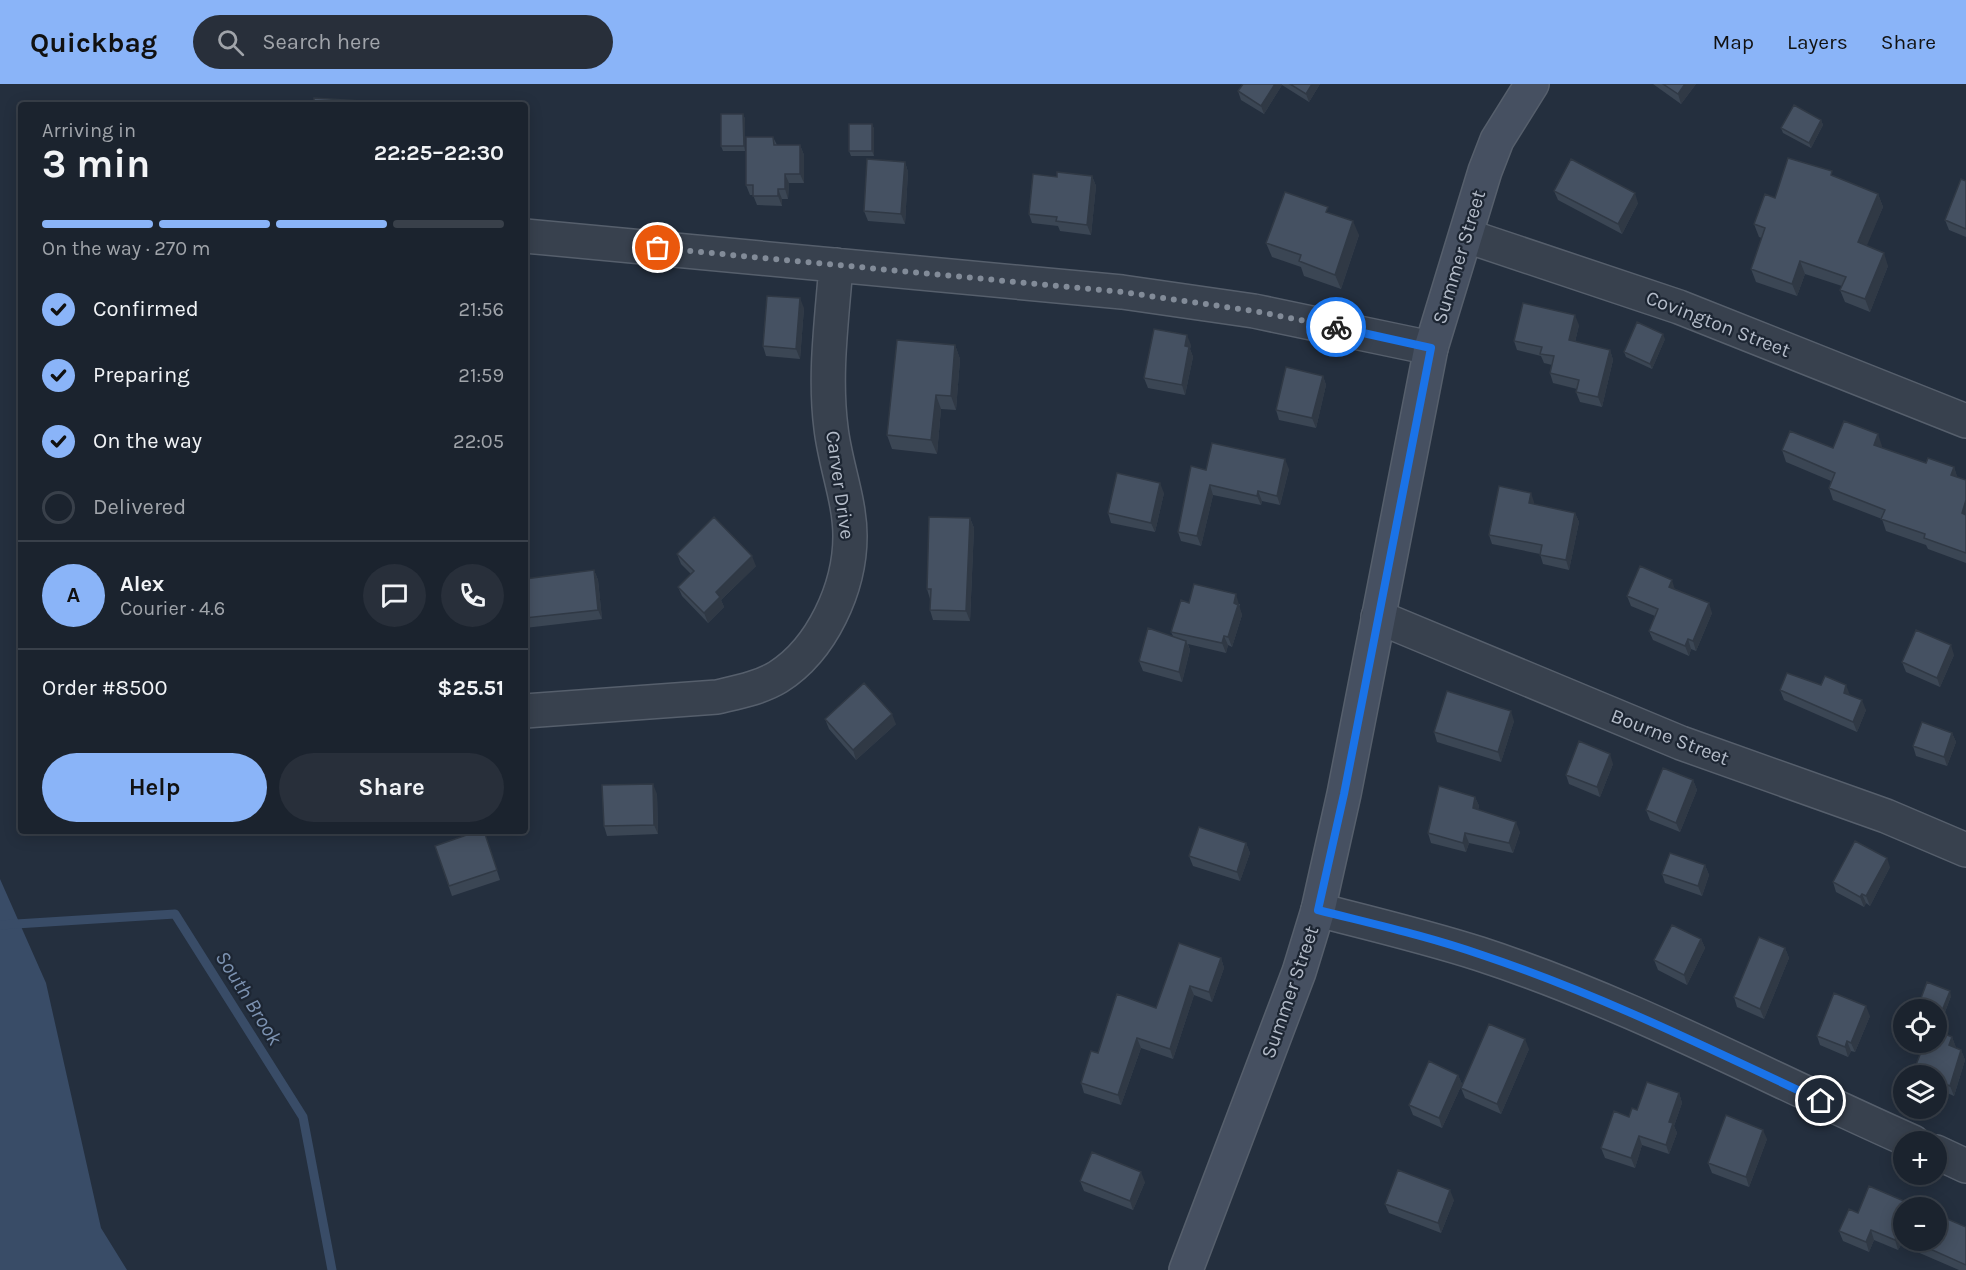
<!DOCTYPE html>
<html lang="en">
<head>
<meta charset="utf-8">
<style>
	body { margin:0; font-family:Karla,sans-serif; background:#282f3a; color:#f1f3f6; height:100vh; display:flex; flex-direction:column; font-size:22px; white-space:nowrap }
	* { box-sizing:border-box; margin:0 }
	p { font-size:20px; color:#a0a4aa }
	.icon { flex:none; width:33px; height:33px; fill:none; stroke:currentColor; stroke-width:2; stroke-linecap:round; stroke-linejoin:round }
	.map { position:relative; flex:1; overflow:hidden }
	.drawer { position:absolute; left:18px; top:18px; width:510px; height:732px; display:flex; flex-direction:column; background:#1b232e; border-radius:6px; box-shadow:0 3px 15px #0003,0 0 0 2px #39404a }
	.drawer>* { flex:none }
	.tools { position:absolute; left:1893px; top:915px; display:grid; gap:12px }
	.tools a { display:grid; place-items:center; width:54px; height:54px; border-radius:50%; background:#1b232e; box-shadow:0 3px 15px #0003,0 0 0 2px #39404a; font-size:30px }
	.pin { position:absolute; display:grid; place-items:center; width:51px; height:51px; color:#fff; margin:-26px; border:3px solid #fff; border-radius:50%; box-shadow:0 2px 6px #0007 }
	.courier { position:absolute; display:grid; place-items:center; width:60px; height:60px; margin:-30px; border:4px solid #1a73e8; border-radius:50%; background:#fff; color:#222; box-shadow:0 2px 8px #0007 }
	.overview em { font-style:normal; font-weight:700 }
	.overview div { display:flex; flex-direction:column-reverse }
	.overview { display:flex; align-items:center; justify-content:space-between; height:102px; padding:0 24px }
	h1 { font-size:39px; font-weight:700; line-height:45px }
	.bar { display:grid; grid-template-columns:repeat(4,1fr); gap:9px 6px; align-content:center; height:72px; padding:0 24px }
	.bar i { height:8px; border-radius:4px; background:#39404a }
	.bar .current { background:#8ab4f8 }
	.bar p { grid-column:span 4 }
	.line { display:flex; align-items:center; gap:15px; padding:0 24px; border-top:2px solid #39404a }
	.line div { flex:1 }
	.round { display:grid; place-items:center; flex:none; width:63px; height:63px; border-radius:32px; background:#282f3a }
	ol { padding:0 24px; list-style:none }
	li { display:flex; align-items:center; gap:18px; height:66px }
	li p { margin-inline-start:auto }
	li .icon { padding:6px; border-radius:50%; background:#8ab4f8; color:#111; stroke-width:4 }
	li:last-child { color:#a0a4aa }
	li i { width:33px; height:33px; border:3px solid #39404a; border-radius:50% }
	.cta { display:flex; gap:12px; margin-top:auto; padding:12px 24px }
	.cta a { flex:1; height:69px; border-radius:36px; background:#8ab4f8; color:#111; font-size:24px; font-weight:700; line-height:69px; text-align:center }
	.cta a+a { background:#282f3a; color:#f1f3f6 }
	header { display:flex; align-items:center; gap:36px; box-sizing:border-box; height:84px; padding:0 30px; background:#8ab4f8; color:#111 }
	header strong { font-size:28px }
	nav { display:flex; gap:33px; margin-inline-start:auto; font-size:21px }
	.search { width:420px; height:54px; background:#282f3a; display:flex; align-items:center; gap:15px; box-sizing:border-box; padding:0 21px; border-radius:33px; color:#a0a4aa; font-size:22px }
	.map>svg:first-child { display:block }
	.water { fill:#394c67 }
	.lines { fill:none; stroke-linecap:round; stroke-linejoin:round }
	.stream { stroke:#394c67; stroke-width:9 }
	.minor-casing { stroke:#565f6c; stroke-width:36 }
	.secondary-casing { stroke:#565f6c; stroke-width:36 }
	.minor { stroke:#38414e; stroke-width:33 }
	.secondary { stroke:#465061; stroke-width:33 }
	.wall { fill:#3b4654 }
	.shaded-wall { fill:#303945 }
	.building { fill:#455162; stroke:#303945; stroke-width:1.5 }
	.done { stroke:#828b98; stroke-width:6; stroke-dasharray:0 10.8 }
	.route { stroke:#1a73e8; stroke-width:8 }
	.labels { text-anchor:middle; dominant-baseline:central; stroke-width:4.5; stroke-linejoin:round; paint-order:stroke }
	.street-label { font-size:20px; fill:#b4bcc9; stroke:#1d2633 }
	.water-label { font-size:21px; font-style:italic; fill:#7c92b1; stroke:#1d2633 }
</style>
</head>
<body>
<header>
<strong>Quickbag</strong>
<div class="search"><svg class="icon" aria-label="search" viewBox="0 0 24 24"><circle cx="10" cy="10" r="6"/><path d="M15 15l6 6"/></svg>Search here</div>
<nav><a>Map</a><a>Layers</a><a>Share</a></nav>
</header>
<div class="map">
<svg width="1966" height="1186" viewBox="0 0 1966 1186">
	<rect width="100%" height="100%" fill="#242f3e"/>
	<path class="water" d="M0,795L46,899L101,1144L127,1186H0Z"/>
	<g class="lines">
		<path class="stream" d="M0,841L175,830L303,1033L332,1186"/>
		<g class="minor-casing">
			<path id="minor" d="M525,152L1122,208L1254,227L1431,264
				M1467,152L1679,223L1966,337
				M1378,533L1681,659L1886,732L1966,766
				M525,627L717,613C738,608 760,604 778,593C822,565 850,504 850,452C850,416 835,380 831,344C824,290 832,235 836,181
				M1318,826C1373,840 1427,853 1480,870C1630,919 1770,995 1913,1058
				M1936,1068L1966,1082"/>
		</g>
		<g class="secondary-casing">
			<path id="secondary" d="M1186,1186L1299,888L1318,826L1344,710L1431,264L1485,87L1497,56L1532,0"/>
		</g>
		<use href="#minor" class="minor"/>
		<use href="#secondary" class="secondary"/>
	</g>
	<path class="wall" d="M1243,0H1320L1309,18L1282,1L1264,30L1241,16L1238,7Z
		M1653,0H1696L1681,20Z
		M743,30L745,35V67H723L721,62Z
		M1821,36L1823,41L1811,64L1783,49L1781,44Z
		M872,40L874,45V72H851L849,67Z
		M773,53L777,61H800L804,71V99H789L788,115H782V122L757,121L753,111H750L746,101Z
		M905,78L908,88L905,140L868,137L864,127Z
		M1092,92L1096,102L1091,151L1060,147L1058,142L1032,139L1029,130Z
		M1834,92L1878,110L1883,123L1866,162L1888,182L1870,228L1845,218L1840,206L1842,202L1805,190L1797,212L1756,198L1751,185L1762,154L1759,153L1754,140L1775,114Z
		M1966,97V153L1949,146L1945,136Z
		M1554,107L1638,119L1622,150L1558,116Z
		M1330,129L1359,151L1341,205L1304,192L1301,183L1272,173L1266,159Z
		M804,224L800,275L766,272L763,262Z
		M1579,241L1575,258L1610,266L1613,276L1602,323L1580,318L1576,308L1577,305L1553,299L1550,289L1552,281L1544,279L1541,272L1517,266L1514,257Z
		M1665,255L1652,285L1626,273L1624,268Z
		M955,261L960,275L956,326L941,325L937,370L892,365L887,351Z
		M1191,261L1190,265L1193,273L1185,311L1148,304L1144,294Z
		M1323,292L1326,301L1316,344L1279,336L1276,326Z
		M1882,362L1881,364L1926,379L1954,383L1957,393L1966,396V479L1928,465L1926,461L1886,447L1882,435L1833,416L1829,404L1831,397L1786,378L1782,366Z
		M1289,385L1280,421L1262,417L1261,421L1213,411L1201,462L1181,457L1178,448L1206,386Z
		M1164,409L1155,448L1111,439L1108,429Z
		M1534,418V420L1575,429L1579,438L1569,486L1543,480L1540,470L1492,460L1489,451Z
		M970,434L974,444L970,537L933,536L930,526V515L927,505Z
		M677,470L756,482L721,516L724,523L708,539L682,512L678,503L691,490L681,480Z
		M594,486L598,496L602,535L525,544V495Z
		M1675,505L1712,529L1696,567L1691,565L1689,572L1653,556L1649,547L1655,532L1631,522L1627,512Z
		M1189,519L1240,520L1239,523L1242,531L1232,563L1228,561L1226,569L1188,560L1190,566L1182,598L1143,587L1139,577L1173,552L1171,548Z
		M1954,571L1940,603L1906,588L1902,578Z
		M1780,606L1850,612L1866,626L1857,648L1784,616Z
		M825,635L896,640L856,676L829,645Z
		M1514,637L1501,678L1437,658L1434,648Z
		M1952,649L1956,658L1947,682L1916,672L1913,662Z
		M1613,680L1600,713L1569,700L1566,691Z
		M1693,696L1697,706L1680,748L1650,736L1646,726Z
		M657,710L658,750L607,752L604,742Z
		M1475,713L1479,722L1478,726L1520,748L1513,769L1469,759L1466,768L1431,759L1428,749Z
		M484,747L500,796L452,812L435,762Z
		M1246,759L1250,769L1240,797L1193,782L1189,772Z
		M1705,781L1709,791L1702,812L1665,799L1662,790Z
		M1890,783L1870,822L1866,819L1864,823L1836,808L1833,798Z
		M1701,855L1705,864L1687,901L1658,886L1654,876Z
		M1785,864L1789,874L1764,935L1737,923L1734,913Z
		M1221,874L1224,884L1212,918L1194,911L1173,975L1141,964L1121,1021L1084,1009L1081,999L1098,969Z
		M1951,912L1941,939L1936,937V926Z
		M1870,932L1855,968L1851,967L1848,973L1820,961L1817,952Z
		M1952,953L1956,964L1961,966L1965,976L1954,1012L1936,1004V992H1916L1914,986Z
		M1529,965L1501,1030L1465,1014L1461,1004Z
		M1458,991L1462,1000L1442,1044L1413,1031L1409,1021Z
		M1679,1009L1682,1019L1674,1042L1677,1049L1669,1070L1642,1061L1635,1084L1605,1074L1601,1064L1629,1033L1637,1026Z
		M1767,1055L1749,1103L1712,1089L1708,1079Z
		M1080,1097L1145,1098L1133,1126L1084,1107Z
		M1454,1116L1441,1149L1389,1129L1385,1120Z
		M1904,1124V1156H1936L1966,1143V1186H1959L1901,1161L1898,1166L1874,1156L1869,1168L1843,1157L1839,1147L1858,1129Z"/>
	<path class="shaded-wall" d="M1275,0H1282V1L1264,30L1261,22Z
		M1312,0H1320L1309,18L1306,10Z
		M1685,0H1696L1681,20L1678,10Z
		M743,30L745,35V67L744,62Z
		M1821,36L1823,41L1811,64L1809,59Z
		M872,40L874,45V72L872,67Z
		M800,61L804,71V99L800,90Z
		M905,78L908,88L905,140L901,130Z
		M785,90L789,99L788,115L785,105Z
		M1092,92L1096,102L1091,151L1087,141Z
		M778,105L782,115V122L778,112Z
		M1635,109L1638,119L1622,150L1618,140Z
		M1878,110L1883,123L1863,171L1858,158Z
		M1353,137L1359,151L1341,205L1335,191Z
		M1884,169L1888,182L1870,228L1865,215Z
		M1800,177L1805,190L1797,212L1792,200Z
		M800,214L804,224L800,275L796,265Z
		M1575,231L1579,241L1573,266L1569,256Z
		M1663,250L1665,255L1652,285L1650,280Z
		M1187,251L1191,261L1190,265L1193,273L1185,311L1182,301L1185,262Z
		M955,261L960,275L956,326L951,312Z
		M1610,266L1613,276L1602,323L1598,313Z
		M1323,292L1326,301L1316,344L1312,334Z
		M936,311L941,325L937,370L931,356Z
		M1878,350L1882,362L1878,373L1874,361Z
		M1285,375L1289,385L1280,421L1277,412Z
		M1954,383L1958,395L1951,391Z
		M1160,399L1164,409L1155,448L1151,439Z
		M1210,401L1213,411L1201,462L1197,452Z
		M1258,407L1262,417L1261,421L1257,412Z
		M1531,409L1534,418L1532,429L1529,419Z
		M1966,416V441L1962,429Z
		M1575,429L1579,438L1569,486L1566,476Z
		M970,434L974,444L970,537L966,527Z
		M752,472L756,482L721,516L724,523L708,539L704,529L716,508Z
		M594,486L598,496L602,535L598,526Z
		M1672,496L1675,506L1669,503Z
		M1236,510L1242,531L1232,563L1228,553Z
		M1709,519L1712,529L1696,567L1693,557Z
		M1224,552L1228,561L1226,569L1222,559Z
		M1688,555L1691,565L1689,572L1685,562Z
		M1186,557L1190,566L1182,598L1179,588Z
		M1951,561L1954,571L1940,603L1937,594Z
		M1846,601L1850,611L1844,609Z
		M1862,616L1866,626L1857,648L1853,638Z
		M1511,627L1514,637L1501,678L1498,668Z
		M892,630L896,640L856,676L853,666Z
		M1952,649L1956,658L1947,682L1944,673Z
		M1610,670L1613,680L1600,713L1597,703Z
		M1693,696L1697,706L1680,748L1676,739Z
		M653,700L657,710L658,750L654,741Z
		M1475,713L1479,722L1476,734L1473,724Z
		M1516,738L1520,748L1513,769L1509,759Z
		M1465,749L1469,759L1466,768L1463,759Z
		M1246,759L1250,769L1240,797L1237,788Z
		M1887,774L1890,783L1870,822L1866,812Z
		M1705,781L1709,791L1702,812L1698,802Z
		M1862,810L1866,819L1864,823L1860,813Z
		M1701,855L1705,864L1687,901L1684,891Z
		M1785,864L1789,874L1764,935L1760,925Z
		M1221,874L1224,884L1212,918L1209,908Z
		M1190,902L1194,911L1173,975L1170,965Z
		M1950,907L1951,912L1941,939L1939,934Z
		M1866,922L1870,932L1855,968L1851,959Z
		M1952,953L1956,963L1953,971L1949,961Z
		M1137,954L1141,964L1121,1021L1118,1011Z
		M1525,955L1529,965L1501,1030L1497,1020Z
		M1847,957L1851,967L1848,973L1845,963Z
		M1961,966L1965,976L1954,1012L1950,1002Z
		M1458,991L1462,1000L1442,1044L1439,1034Z
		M1679,1009L1682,1019L1674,1042L1677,1049L1669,1070L1666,1061L1669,1038Z
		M1763,1046L1767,1055L1749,1103L1746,1093Z
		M1639,1052L1642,1061L1635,1084L1631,1074Z
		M1141,1088L1145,1098L1133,1126L1130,1117Z
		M1450,1106L1454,1116L1441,1149L1438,1139Z
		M1871,1146L1874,1156L1869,1168L1866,1158Z
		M1897,1151L1901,1161L1898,1166L1895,1156Z"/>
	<path class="building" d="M1243,0H1275L1261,22L1238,7Z
		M1290,0H1312L1306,10Z
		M1663,0H1685L1678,10Z
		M314,14L376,18V21H314Z
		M1794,21L1821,36L1809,59L1781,44Z
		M721,30H743L744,62H721Z
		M849,40H872V67H849Z
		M746,53H773L774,61H800V90H785V105H778V112H753V101H746Z
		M1788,74L1832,87L1831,91L1878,110L1858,158L1884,169L1865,215L1840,206L1846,193L1800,177L1792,200L1751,185L1765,144L1754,140L1765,110L1775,114Z
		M867,75L905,78L901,130L864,127Z
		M1571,75L1635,109L1618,140L1554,107Z
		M1057,88L1092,92L1087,141L1056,137L1057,133L1029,130L1033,90L1057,93Z
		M1961,95L1966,97V145L1945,136Z
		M1285,108L1328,123L1326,128L1353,137L1335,191L1299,177L1301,171L1266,159Z
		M767,212L800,214L796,265L763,262Z
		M1523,219L1575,231L1569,256L1610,266L1598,313L1576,308L1579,296L1550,289L1554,272L1540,270L1542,263L1514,257Z
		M1637,238L1663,250L1650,280L1624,268Z
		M1154,245L1187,251L1185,262L1189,263L1182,301L1144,294Z
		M897,256L955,261L951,312L936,311L931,356L887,351Z
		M1286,283L1323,292L1312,334L1276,326Z
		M1844,337L1878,350L1874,361L1926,379L1928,374L1954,383L1951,391L1966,396V416L1962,429L1966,431V469L1924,454L1925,450L1881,435L1885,426L1829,404L1835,389L1782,366L1790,347L1833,364Z
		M1212,359L1285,375L1277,412L1258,407L1257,412L1210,401L1197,452L1178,448L1191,382L1206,386Z
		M1117,389L1160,399L1151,439L1108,429Z
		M1499,402L1531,409L1529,419L1575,429L1566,476L1540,471L1542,461L1489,451Z
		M714,433L752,472L716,508L720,513L704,529L678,503L694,487L677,470Z
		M929,433L970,434L966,527L930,526L931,505H927Z
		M1640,482L1672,496L1669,503L1709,519L1693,557L1688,555L1685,562L1649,547L1658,525L1627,512Z
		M594,486L598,526L525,534V495Z
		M1194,500L1236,510L1234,519L1238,521L1228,553L1224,552L1222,559L1171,548L1181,516L1189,519Z
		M1148,544L1186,557L1179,588L1139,577Z
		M1916,546L1951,561L1937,594L1902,578Z
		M1787,589L1821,601L1825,592L1846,601L1844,609L1862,616L1853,638L1780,606Z
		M864,599L892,630L853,666L825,635Z
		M1447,607L1511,627L1498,668L1434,648Z
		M1922,638L1952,649L1944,673L1913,662Z
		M1579,657L1610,670L1597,703L1566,691Z
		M1663,684L1693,696L1676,739L1646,726Z
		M653,700L654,741L604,742L602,701Z
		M1439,702L1475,713L1473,724L1516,738L1509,759L1465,749L1463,759L1428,749Z
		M1199,743L1246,759L1237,788L1189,772Z
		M478,747H484L497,786L449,802L435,762Z
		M1855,757L1887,774L1866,812L1862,810L1860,813L1833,798Z
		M1670,769L1705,781L1698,802L1662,790Z
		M1672,841L1701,855L1684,891L1654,876Z
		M1759,853L1785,864L1760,925L1734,913Z
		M1179,859L1221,874L1209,908L1190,902L1170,965L1137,954L1118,1011L1081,999L1091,967L1098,969L1117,910L1156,924Z
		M1927,898L1950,907L1939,934L1936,933V926L1917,925Z
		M1834,909L1866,922L1851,959L1847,957L1845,963L1817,952Z
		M1489,940L1525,955L1497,1020L1461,1004Z
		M1936,946L1952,953L1949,961L1961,966L1950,1002L1936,996V992H1926L1914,986L1925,958H1936Z
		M1429,977L1458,991L1439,1034L1409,1021Z
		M1647,998L1679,1009L1669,1038L1673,1039L1666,1061L1639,1052L1631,1074L1601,1064L1614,1027L1629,1033L1632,1024L1637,1026Z
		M1726,1031L1763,1046L1746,1093L1708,1079Z
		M1092,1068L1141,1088L1130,1117L1080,1097Z
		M1398,1086L1450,1106L1438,1139L1385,1120Z
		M1869,1102L1920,1124H1904V1154L1897,1151L1895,1156L1871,1146L1866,1158L1839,1147L1849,1125L1858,1129Z
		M1936,1130L1966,1143V1181L1910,1156H1936Z"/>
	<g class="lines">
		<path class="done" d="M658,164L1122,208L1254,227L1336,243"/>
		<path class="route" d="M1336,243L1431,264L1344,710L1318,826C1373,840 1428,852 1482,871C1599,910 1710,965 1821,1017"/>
	</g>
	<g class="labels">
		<g class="street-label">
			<text transform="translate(1459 173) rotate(-73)">Summer Street</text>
			<text transform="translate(1718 240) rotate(21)">Covington Street</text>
			<text transform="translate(840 401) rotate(82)">Carver Drive</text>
			<text transform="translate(1670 653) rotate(21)">Bourne Street</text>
			<text transform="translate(1290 908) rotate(-71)">Summer Street</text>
		</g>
		<g class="water-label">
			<text transform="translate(249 914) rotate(58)">South Brook</text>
		</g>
	</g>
</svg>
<div class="tools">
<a><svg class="icon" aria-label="locate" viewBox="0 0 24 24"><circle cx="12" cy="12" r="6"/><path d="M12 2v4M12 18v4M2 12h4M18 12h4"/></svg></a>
<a><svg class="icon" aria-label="layers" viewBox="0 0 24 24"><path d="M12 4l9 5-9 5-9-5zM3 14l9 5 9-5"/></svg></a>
<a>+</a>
<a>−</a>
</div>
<div class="pin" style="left:658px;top:164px;background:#ea580c"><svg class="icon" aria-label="bag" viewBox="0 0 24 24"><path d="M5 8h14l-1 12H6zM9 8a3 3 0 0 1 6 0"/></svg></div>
<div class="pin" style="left:1821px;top:1017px;background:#1f2937"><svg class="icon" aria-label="home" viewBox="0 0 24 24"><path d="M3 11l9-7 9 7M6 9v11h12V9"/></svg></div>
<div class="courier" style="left:1336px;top:243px"><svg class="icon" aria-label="bike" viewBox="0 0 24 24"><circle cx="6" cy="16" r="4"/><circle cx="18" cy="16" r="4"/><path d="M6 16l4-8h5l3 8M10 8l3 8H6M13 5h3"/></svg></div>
<section class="drawer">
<div class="overview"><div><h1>3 min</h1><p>Arriving in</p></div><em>22:25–22:30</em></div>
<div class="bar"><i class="current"></i><i class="current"></i><i class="current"></i><i></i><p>On the way · 270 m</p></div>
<ol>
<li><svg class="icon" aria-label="check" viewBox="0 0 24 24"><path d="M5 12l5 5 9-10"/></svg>Confirmed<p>21:56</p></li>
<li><svg class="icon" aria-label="check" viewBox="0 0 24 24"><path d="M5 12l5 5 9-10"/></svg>Preparing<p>21:59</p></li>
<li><svg class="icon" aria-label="check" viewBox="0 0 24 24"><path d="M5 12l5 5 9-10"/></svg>On the way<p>22:05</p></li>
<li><i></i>Delivered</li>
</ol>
<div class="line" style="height:108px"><b class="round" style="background:#8ab4f8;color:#111">A</b><div><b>Alex</b><p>Courier · 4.6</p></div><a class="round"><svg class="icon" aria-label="chat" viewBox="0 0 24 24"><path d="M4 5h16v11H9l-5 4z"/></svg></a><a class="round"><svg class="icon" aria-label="phone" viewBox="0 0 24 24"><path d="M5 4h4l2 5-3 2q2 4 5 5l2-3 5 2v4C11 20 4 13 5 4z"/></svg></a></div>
<div class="line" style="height:78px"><div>Order #8500</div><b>$25.51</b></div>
<div class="cta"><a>Help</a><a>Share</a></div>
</section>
</div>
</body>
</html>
